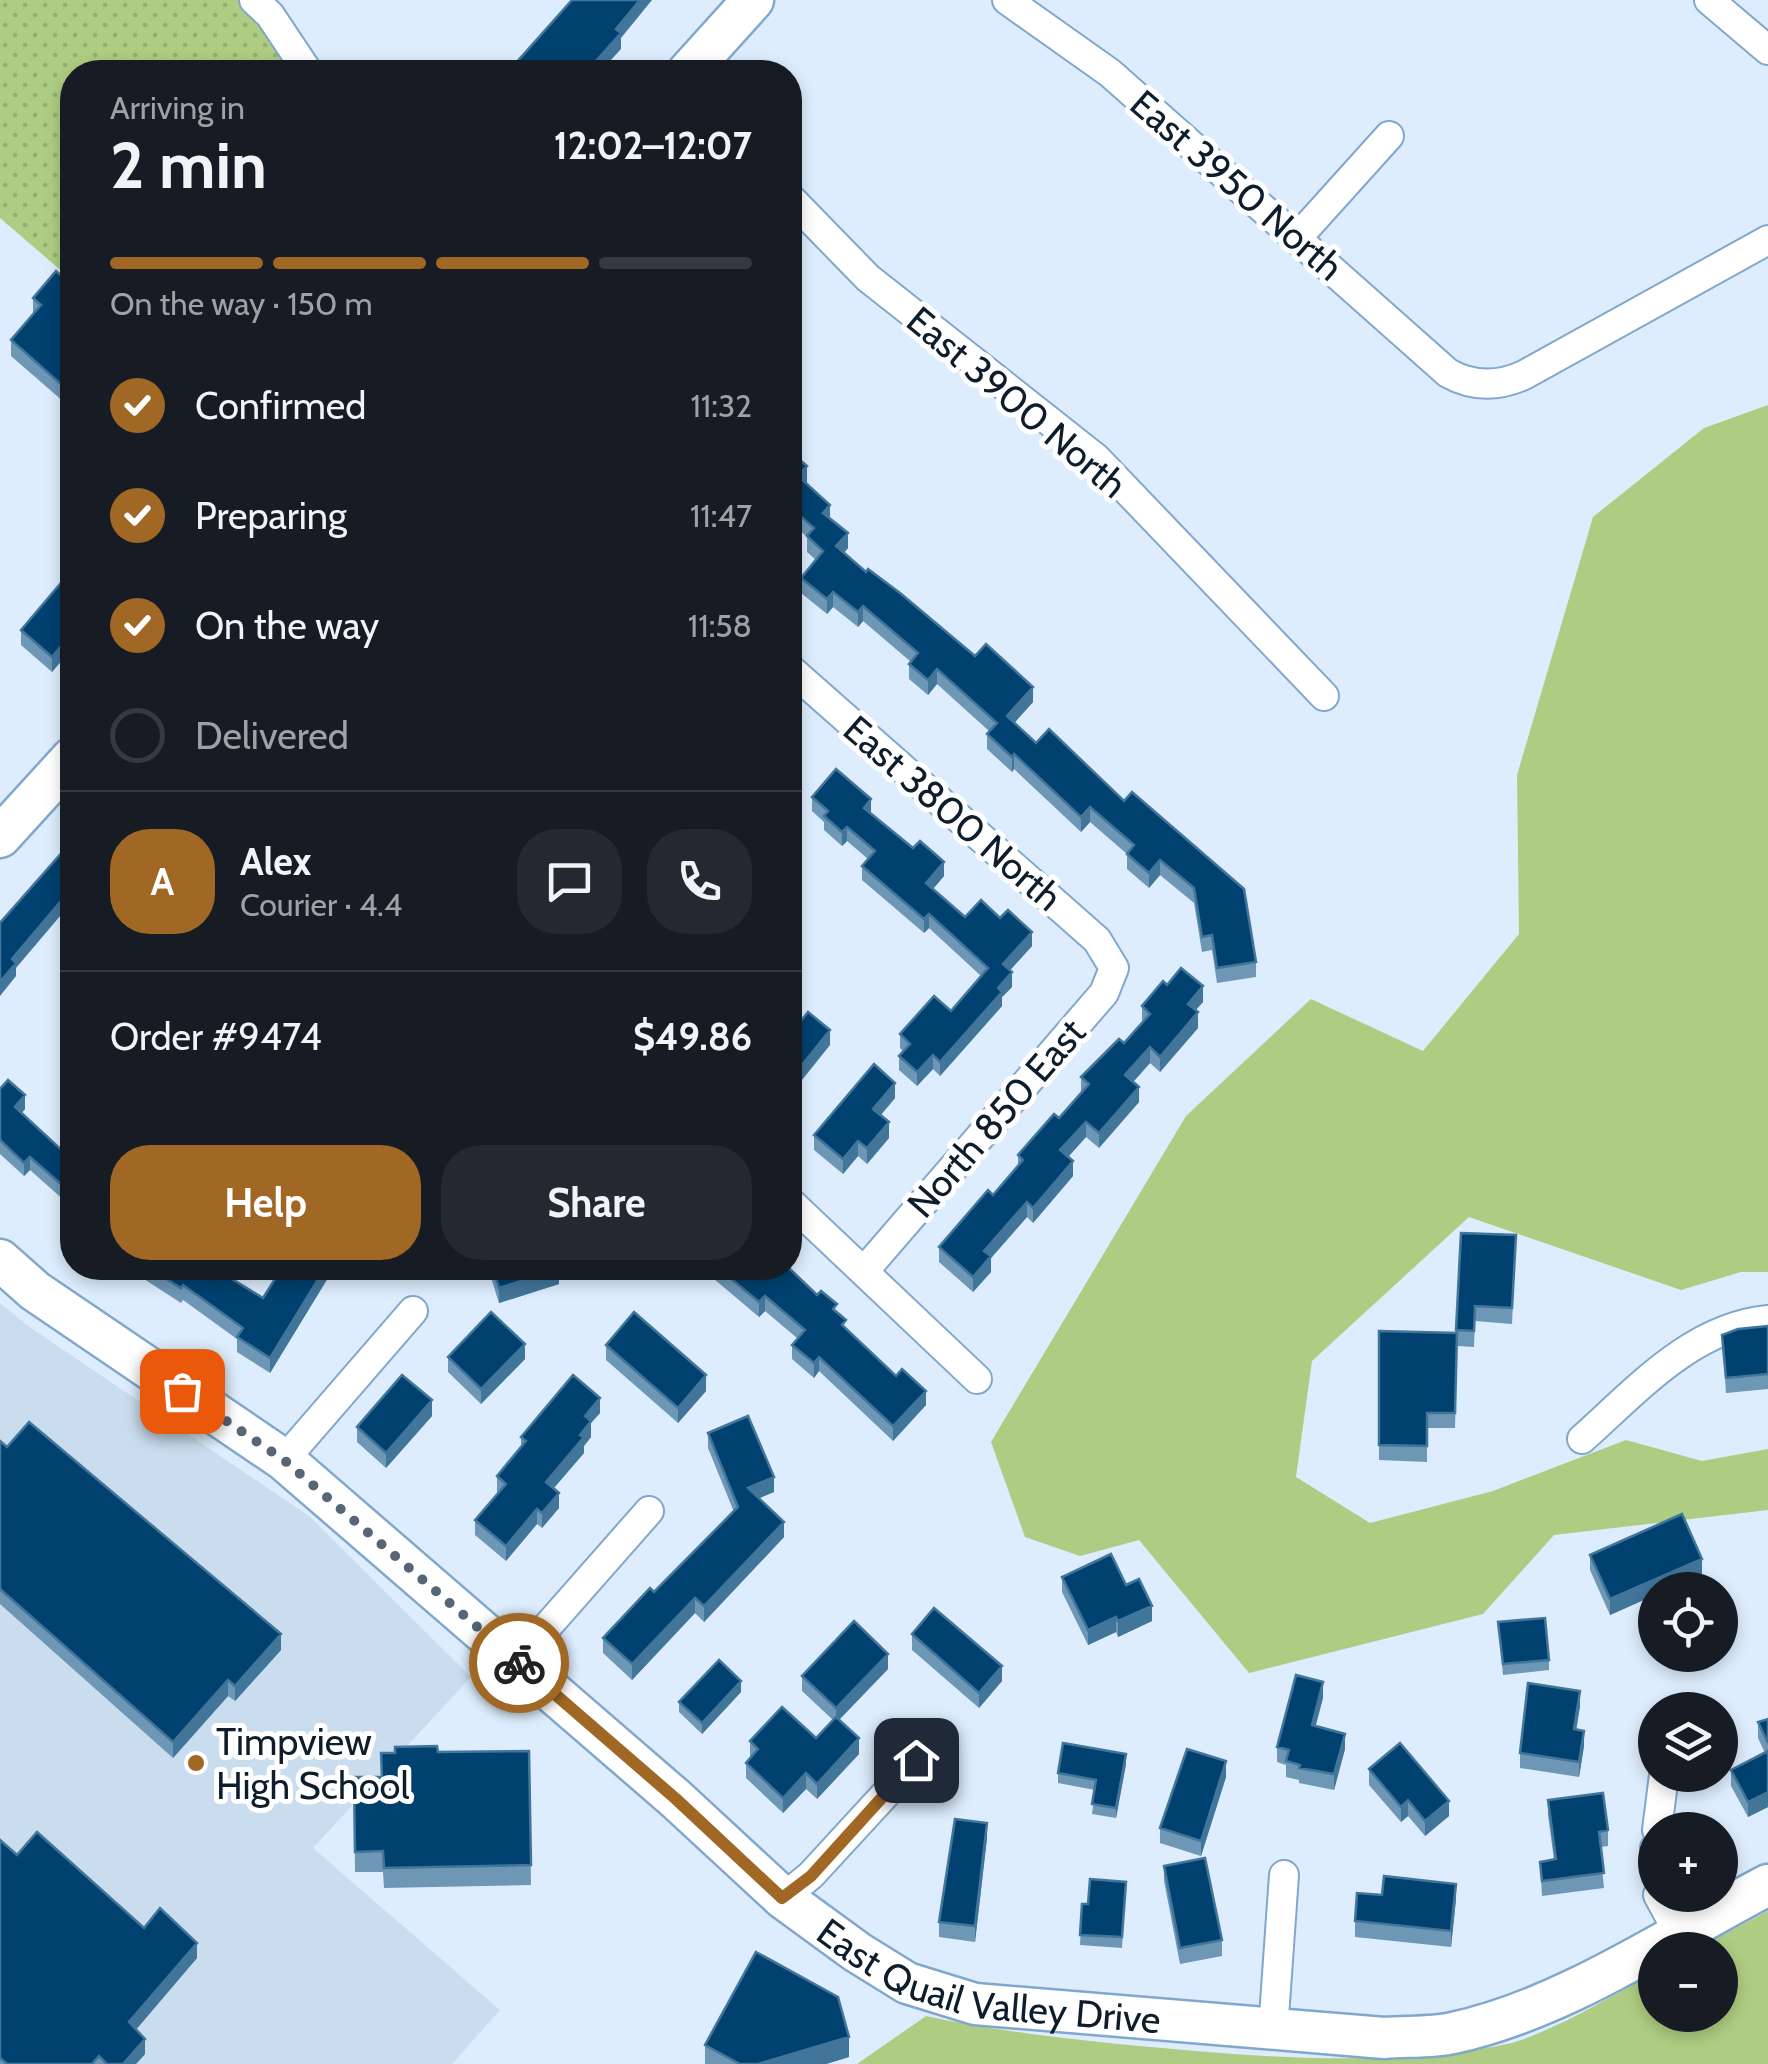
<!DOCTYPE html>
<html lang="en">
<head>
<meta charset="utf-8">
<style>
	body { margin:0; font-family:Cabin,sans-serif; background:#242831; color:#f1f3f6; height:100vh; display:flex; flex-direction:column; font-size:38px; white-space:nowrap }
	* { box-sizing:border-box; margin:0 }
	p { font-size:32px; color:#9ea1a6 }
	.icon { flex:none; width:55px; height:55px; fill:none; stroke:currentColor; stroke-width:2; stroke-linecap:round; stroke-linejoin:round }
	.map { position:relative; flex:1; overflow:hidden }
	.drawer { position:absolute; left:60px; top:60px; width:742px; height:1220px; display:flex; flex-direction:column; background:#171b24; border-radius:40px; box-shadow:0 5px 15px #0003 }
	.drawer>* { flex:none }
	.tools { position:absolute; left:1638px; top:1572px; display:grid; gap:20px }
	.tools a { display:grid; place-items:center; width:100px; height:100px; border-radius:50%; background:#171b24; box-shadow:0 5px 15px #0003; font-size:50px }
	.pin { position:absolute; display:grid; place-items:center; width:85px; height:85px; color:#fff; margin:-42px; border-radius:20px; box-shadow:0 5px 15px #0006 }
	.courier { position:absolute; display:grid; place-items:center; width:100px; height:100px; margin:-50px; border:8px solid #a06824; border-radius:50%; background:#fff; color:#222; box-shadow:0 2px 12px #0007 }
	.summary em { font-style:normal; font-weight:700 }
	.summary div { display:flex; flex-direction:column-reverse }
	.summary { display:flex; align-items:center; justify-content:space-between; height:170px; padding:0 50px }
	h1 { font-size:65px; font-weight:700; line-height:75px }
	.bar { display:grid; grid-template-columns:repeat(4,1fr); gap:15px 10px; align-content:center; height:120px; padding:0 50px }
	.bar i { height:12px; border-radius:8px; background:#363941 }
	.bar .current { background:#a06824 }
	.bar p { grid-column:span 4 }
	.line { display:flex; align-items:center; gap:25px; padding:0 50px; border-top:2px solid #363941 }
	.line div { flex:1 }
	.round { display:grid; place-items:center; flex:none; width:105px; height:105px; border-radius:40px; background:#242831 }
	ol { padding:0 50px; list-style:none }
	li { display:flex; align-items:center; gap:30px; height:110px }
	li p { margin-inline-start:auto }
	li .icon { padding:10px; border-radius:50%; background:#a06824; color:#fff; stroke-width:4 }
	li:last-child { color:#9ea1a6 }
	li i { width:55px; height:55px; border:5px solid #363941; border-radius:50% }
	.button { display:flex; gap:20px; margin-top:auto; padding:20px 50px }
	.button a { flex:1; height:115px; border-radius:40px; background:#a06824; color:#fff; font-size:40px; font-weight:700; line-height:115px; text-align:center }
	.button a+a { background:#242831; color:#f1f3f6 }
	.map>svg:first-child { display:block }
	.built { fill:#caddee }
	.green { fill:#aecd82 }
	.park { fill:url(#park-dots) }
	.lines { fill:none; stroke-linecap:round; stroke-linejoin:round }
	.street-casing { stroke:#81a8cc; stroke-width:32 }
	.secondary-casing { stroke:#81a8cc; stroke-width:45 }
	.street { stroke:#fff; stroke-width:28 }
	.secondary { stroke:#fff; stroke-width:40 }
	.wall { fill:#6e97b6 }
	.shaded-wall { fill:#42759a }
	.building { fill:#00416f; stroke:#42759a; stroke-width:2.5 }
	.done { stroke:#566674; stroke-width:10; stroke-dasharray:0 18 }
	.route { stroke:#a06824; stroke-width:12 }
	.poi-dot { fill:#a06824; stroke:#fff; stroke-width:4 }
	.labels { text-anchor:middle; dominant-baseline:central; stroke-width:10; stroke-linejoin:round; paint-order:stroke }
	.street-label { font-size:38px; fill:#0e1d2b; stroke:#fff }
	.poi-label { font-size:38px; fill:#0e1d2b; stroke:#fff; text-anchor:start }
</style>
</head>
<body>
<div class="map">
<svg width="1768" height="2064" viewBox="0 0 1768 2064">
	<defs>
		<pattern id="park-dots" width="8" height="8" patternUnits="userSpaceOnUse" patternTransform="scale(2.5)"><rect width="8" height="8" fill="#aecd82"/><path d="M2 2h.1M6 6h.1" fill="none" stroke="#94b070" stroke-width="1.8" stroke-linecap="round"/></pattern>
	</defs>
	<rect width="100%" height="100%" fill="#ddedfd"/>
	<path class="built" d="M0,1303L28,1326L309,1516L471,1677L313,1848L500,2010L452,2064H0Z"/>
	<path class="green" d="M1768,405V1272H1741L1681,1290L1469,1217L1312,1361L1296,1477L1370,1523L1493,1491L1626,1440L1702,1461L1768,1449V1510L1554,1535L1483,1614L1249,1673L1139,1540L1080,1556L1025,1537L991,1442L1186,1116L1311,999L1423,1051L1519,934L1517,775L1593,517L1704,428Z
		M1768,1911V2064H857L926,2016C1015,2035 1105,2043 1196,2051C1298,2060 1413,2064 1512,2043C1562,2027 1610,1997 1655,1972V2015H1720V1950H1695Z"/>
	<path class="park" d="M0,0H245L301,72H72V280L0,218Z"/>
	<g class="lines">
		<g class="street-casing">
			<path id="street" d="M254,0L270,15L308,72
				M1007,0L1110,73L1448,373C1473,387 1498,387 1524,375L1768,240
				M1709,0L1768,50
				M790,198L868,278L1096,458L1324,696
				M1298,237L1389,136
				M790,669L1097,940L1114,968L1104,993L865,1270
				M790,1202L977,1379
				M1582,1439C1636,1391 1692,1327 1768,1320
				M284,1460L413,1311
				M517,1661L649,1511
				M1657,1830L1664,1775
				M1655,1848V1869
				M1658,1895L1678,1932
				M783,1898L811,1875L916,1761
				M1273,2031L1284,1875"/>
		</g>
		<g class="secondary-casing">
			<g id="secondary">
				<path d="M688,72L753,0"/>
				<path d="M0,837L72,758"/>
				<path id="s1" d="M0,1260L35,1291L284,1460L676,1799L783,1898L857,1952L907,1983L975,2004L1384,2038C1406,2036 1431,2038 1453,2033C1564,2009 1668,1937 1768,1885"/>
			</g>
		</g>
		<use href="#street" class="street"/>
		<use href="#secondary" class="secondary"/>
	</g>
	<path class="wall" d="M72,285V409L11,356V340L33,314V298Z
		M790,451L807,482L806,483L830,518L848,548L844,553L866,572L1033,702L1014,723L1036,743L1124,801L1256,962V977L1217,983L1212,950L1202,952L1194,903L1160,875L1149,888L1127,869V854L1090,822L1081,832L1014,769L1012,772L987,749V734L989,731L937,684L928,695L909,679V664L911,662L863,621L858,627L833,607L827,614L801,593V578L816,560L807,552V537L790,522Z
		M72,572V648L52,672L21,645V630Z
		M812,797L871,814L944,876L933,889L965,917L1032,946L1010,970L1012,987L1002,997V1006L940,1076L933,1069L917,1086L899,1070V1056L903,1051L900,1048V1034L951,1011L981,976L929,928L924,933L862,880V866L868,859L847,841L842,846L824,830V822L812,811Z
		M1167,985L1203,1002L1195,1010L1198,1028L1160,1072L1150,1063L1133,1082L1139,1102L1099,1148L1086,1137L1068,1157L1073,1176L1033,1223L1027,1217L991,1258V1272L973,1292L939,1262V1247L993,1195L1018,1166V1155L1059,1118L1081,1092V1077L1124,1043L1142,1023V1006Z
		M0,1089L25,1109L21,1113L69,1157L72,1153V1219L66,1213V1202L30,1170L24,1176L0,1154Z
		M895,1098L881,1115L889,1138L867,1164L858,1156L843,1174L814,1150V1135Z
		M1461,1233L1516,1235L1512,1324L1475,1321L1474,1347L1457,1346L1455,1428H1427V1462L1379,1460V1331L1456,1333Z
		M127,1268H214L263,1298L282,1268H334L270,1373L237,1352V1339L183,1300L181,1303Z
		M488,1268H559V1284L499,1303Z
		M701,1268H789L837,1312L846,1329L926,1405L893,1441L819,1371L814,1378L792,1359V1345L797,1338L765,1311L759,1317Z
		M1768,1326V1389L1726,1393L1722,1335Z
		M606,1345L706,1391L678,1423L606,1360Z
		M448,1357L525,1359L481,1404L448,1372Z
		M600,1413L591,1423V1437L584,1446V1453L554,1488L559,1508L542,1528L537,1524L506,1561L475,1535V1520L498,1493L497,1492V1476L521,1447V1437Z
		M432,1416L386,1468L357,1442V1427Z
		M708,1433L774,1492L759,1498L784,1537L704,1622L695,1613L632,1680L603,1653V1638L654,1592L734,1512L708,1448Z
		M0,1441L281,1650L235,1701L228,1696L173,1758L0,1604Z
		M1590,1555L1702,1574L1655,1590V1595L1610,1615L1590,1570Z
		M1062,1577L1152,1621L1118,1637L1116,1632L1088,1645L1062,1592Z
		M1498,1622L1549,1660V1670L1503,1675Z
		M912,1634L1002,1681L979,1708L912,1650Z
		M888,1669L839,1720L859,1754L817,1799L806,1789L783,1813L746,1778V1763L750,1757V1741L816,1738L833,1720L802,1691V1676Z
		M741,1692L702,1734L679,1712V1702Z
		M1323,1698L1315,1726L1345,1749L1334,1790L1299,1783V1780L1286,1777V1765L1277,1762V1747Z
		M1580,1706L1576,1729L1584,1746L1579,1777L1520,1768V1753Z
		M1768,1719V1807L1748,1817L1731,1786V1770L1765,1753L1758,1738V1722Z
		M529,1751L531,1885L384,1888L383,1872H355L354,1777H381L438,1752Z
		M1126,1764L1116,1818L1092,1814L1095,1790L1058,1783V1773Z
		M1369,1769L1449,1816L1425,1836L1408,1816L1401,1822L1369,1785Z
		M1226,1777L1201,1856L1160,1843V1828Z
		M1548,1800L1608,1830V1846L1600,1847L1604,1888L1542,1896L1540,1862L1554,1860L1548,1815Z
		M987,1838L975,1942L939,1937V1922Z
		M0,1840L17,1855L197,1958L136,2029L145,2054L136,2064H0Z
		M1164,1866L1222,1940V1956L1180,1964L1164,1881Z
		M1126,1882L1122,1948L1080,1945L1082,1904H1088Z
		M1382,1895L1456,1899L1451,1947L1355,1937V1921Z
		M705,2045L849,2057L826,2064H705Z"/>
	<path class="shaded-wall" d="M640,0H652L621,38V49L600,72H586L616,29Z
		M807,466V482L798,491V476Z
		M830,505V520L823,513Z
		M848,533V548L836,562V546Z
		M833,592V607L827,614V599Z
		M863,606V621L858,627V612Z
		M72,633V648L52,672V657Z
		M937,669V684L928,695V680Z
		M1033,687V702L1007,731V716Z
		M797,734V750L790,758V742Z
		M1014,754V769L1012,772V757Z
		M871,799V813L864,808Z
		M1090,807V822L1081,832V817Z
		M847,827V841L842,846V832Z
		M1160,860V875L1149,888V873Z
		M944,862V876L926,897V883Z
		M72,888V902L16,968V976L0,996V982L12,959Z
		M929,914V928L924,933V919Z
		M1032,932V946L1003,978V964Z
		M1012,972V987L1002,997V1006L940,1076V1062Z
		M1203,986V1002L1188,1019V1004Z
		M1198,1012V1028L1160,1072V1057Z
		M830,1030V1045L790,1095V1080Z
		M1150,1047V1063L1125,1091V1075Z
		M933,1055V1069L917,1086V1072Z
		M895,1083V1098L873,1124V1109Z
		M1139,1087V1102L1099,1148V1133Z
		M25,1095V1109L15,1121V1107Z
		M889,1122V1138L867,1164V1148Z
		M1086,1122V1137L1060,1166V1150Z
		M858,1141V1156L843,1174V1159Z
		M30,1157V1170L24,1176V1163Z
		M1073,1161V1176L1033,1223V1208Z
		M1027,1202V1217L991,1258V1272L973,1292V1277L984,1251Z
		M325,1268H334L270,1373V1358Z
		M559,1269V1284L499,1303V1288Z
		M765,1296V1311L759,1317V1302Z
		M525,1344V1359L481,1404V1389Z
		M819,1357V1371L814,1378V1363Z
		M706,1375V1391L678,1423V1408Z
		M926,1391V1405L893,1441V1426Z
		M600,1398V1413L591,1423V1437L584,1446V1453L546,1497V1482L580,1435L585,1416Z
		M432,1400V1416L386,1468V1453Z
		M774,1477V1492L748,1503V1488Z
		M559,1493V1508L542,1528V1513Z
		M537,1509V1524L506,1561V1546Z
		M784,1522V1537L704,1622V1606Z
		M1702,1559V1574L1666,1590H1655V1595L1610,1615V1599Z
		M695,1598V1613L632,1680V1664Z
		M1152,1606V1621L1118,1637V1621Z
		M1116,1617V1632L1088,1645V1630Z
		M281,1634V1650L235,1701V1686Z
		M888,1654V1669L836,1723V1708Z
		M1002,1666V1681L979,1708V1693Z
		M228,1680V1696L173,1758V1742Z
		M741,1681V1692L702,1734V1723Z
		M1323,1682V1698L1312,1740V1725Z
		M1580,1691V1706L1574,1744V1729Z
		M1584,1731V1746L1579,1777V1762Z
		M1345,1734V1749L1334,1790V1774Z
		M859,1738V1754L817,1799V1784Z
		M1126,1754V1764L1116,1818V1808Z
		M1226,1761V1777L1201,1856V1841Z
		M806,1773V1789L783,1813V1798Z
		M1768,1792V1807L1748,1817V1802Z
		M1408,1800V1816L1401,1822V1807Z
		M1449,1801V1816L1425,1836V1821Z
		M987,1823V1838L975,1942V1926Z
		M1456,1884V1899L1451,1947V1931Z
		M197,1943V1958L129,2038V2022Z
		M849,2037V2057L826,2064H758Z
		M145,2039V2054L136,2064H123Z"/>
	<path class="building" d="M572,0H640L616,29L621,33L586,72H508Z
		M56,271L72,285V394L11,340L41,305L33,298Z
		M790,451L807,466L798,476L830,505L823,513L848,533L836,546L866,572L868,569L900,593L975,656L986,644L1033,687L1007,716L1036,743L1049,729L1124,801L1132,792L1244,889L1256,962L1217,968L1212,935L1202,937L1194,888L1160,860L1149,873L1127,854L1134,845L1090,807L1081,817L1014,754L1012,757L987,734L997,723L937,669L928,680L909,664L918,653L863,606L858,612L833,592L827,599L801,578L823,551L807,536L814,528L790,507Z
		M71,571L72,633L52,657L21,630Z
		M790,728L797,734L790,742Z
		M836,769L871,799L864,808L913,848L920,841L944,862L926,883L965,917L981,900L1000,918L1008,910L1032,932L1003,964L1012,972L998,988L1002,992L940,1062L933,1055L917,1072L899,1056L910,1044L900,1034L934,996L951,1011L988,968L929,914L924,919L862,866L875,851L847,827L842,832L824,816L828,811L812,797Z
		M72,841V888L12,959L16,963L0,982V923Z
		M1181,968L1203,986L1188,1004L1198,1012L1160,1057L1150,1047L1125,1075L1139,1087L1099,1133L1086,1122L1060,1150L1073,1161L1033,1208L1027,1202L984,1251L991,1256L973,1277L939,1247L988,1190L993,1195L1023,1160L1018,1155L1054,1114L1059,1118L1089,1084L1081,1077L1119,1039L1124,1043L1150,1014L1142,1006L1163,981L1167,985Z
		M790,1012L801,1021L808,1012L830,1030L790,1080Z
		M874,1064L895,1083L873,1109L889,1122L867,1148L858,1141L843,1159L814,1135Z
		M8,1080L25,1095L15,1107L69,1157L72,1153V1205L66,1199L71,1193L30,1157L24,1163L0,1140V1089Z
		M1461,1233L1516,1235L1512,1308L1475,1306L1474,1331L1456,1330Z
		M149,1268H214L263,1298L282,1268H325L270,1358L237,1337L243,1328L183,1285L181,1288Z
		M493,1268H559V1269L499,1288Z
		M718,1268H789L817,1295L821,1291L837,1304L833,1309L846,1320L842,1325L896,1376L902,1369L926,1391L893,1426L819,1357L814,1363L792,1345L805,1330L765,1296L759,1302Z
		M491,1312L525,1344L481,1389L448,1357Z
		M634,1312L706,1375L678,1408L606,1345Z
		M1768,1326V1374L1726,1378L1722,1335L1738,1329Z
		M1379,1331L1457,1333L1455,1413H1427V1446L1379,1445Z
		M402,1375L432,1400L386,1453L357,1427Z
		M573,1375L600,1398L585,1416L591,1421L580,1435L584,1437L546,1482L559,1493L542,1513L537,1509L506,1546L475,1520L506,1484L497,1476L526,1441L521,1437Z
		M748,1416L774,1477L748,1488L784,1522L704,1606L695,1598L632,1664L603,1638L650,1588L654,1592L738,1507L708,1433Z
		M29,1422L281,1634L235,1686L228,1680L173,1742L0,1589V1441L7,1447Z
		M1682,1514L1702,1559L1610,1599L1590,1555Z
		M1111,1554L1126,1585L1139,1579L1152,1606L1118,1621L1116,1617L1088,1630L1062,1577Z
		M934,1608L1002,1666L979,1693L912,1634Z
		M1545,1618L1549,1660L1503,1664L1498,1622Z
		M854,1621L888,1654L836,1708L802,1676Z
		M719,1660L741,1681L702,1723L679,1702Z
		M1296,1675L1323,1682L1312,1725L1345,1734L1334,1774L1299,1768L1300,1765L1286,1761L1289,1750L1277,1747Z
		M1528,1683L1580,1691L1574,1729L1584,1731L1579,1762L1520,1753Z
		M782,1707L816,1738L836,1717L859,1738L817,1784L806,1773L783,1798L746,1763L758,1749L750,1741Z
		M1768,1719V1743L1758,1722Z
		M1063,1743L1126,1754L1116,1808L1092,1804L1096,1780L1058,1773Z
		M1400,1743L1449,1801L1425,1821L1408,1800L1401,1807L1369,1769Z
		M437,1746L438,1752L529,1751L531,1865L384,1868L383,1851L355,1852L354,1777H382L381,1753H395V1747Z
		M1187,1749L1226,1761L1201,1841L1160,1828Z
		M1768,1751V1792L1748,1802L1731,1770Z
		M1603,1793L1608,1830L1599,1832L1604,1873L1542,1881L1540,1862L1556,1859L1548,1800Z
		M955,1819L987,1823L975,1926L939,1922Z
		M37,1832L144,1928L160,1908L197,1943L129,2022L145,2039L123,2064H107L99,2056L92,2064H7L0,2058V1840L17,1855Z
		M1205,1858L1222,1940L1180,1948L1164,1866Z
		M1384,1876L1456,1884L1451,1931L1355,1921L1357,1893L1382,1895Z
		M1090,1879L1126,1882L1122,1937L1080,1935L1082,1904H1088Z
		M756,1952L838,1997L849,2037L758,2064H740L705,2045Z"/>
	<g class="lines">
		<path class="done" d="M182,1391L284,1460L519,1663"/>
		<path class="route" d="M519,1663L676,1799L782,1898L811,1876L916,1760"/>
	</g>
	<circle class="poi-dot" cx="196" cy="1763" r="10"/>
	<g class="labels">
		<g class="street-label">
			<text transform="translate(1237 185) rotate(41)">East 3950 North</text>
			<text transform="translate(1017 402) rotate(40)">East 3900 North</text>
			<text transform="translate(953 813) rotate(41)">East 3800 North</text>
			<text transform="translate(996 1118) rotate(-49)">North 850 East</text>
			<text stroke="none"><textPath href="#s1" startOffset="1240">East Quail Valley Drive</textPath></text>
		</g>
		<g class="poi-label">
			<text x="216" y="1741">Timpview<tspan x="216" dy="44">High School</tspan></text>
		</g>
	</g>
</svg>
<div class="tools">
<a><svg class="icon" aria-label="locate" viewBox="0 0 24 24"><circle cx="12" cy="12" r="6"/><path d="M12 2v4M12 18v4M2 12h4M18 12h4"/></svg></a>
<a><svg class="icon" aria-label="layers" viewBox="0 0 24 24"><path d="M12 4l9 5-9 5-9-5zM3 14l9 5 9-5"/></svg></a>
<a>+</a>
<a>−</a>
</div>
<div class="pin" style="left:182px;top:1391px;background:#ea580c"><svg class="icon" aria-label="bag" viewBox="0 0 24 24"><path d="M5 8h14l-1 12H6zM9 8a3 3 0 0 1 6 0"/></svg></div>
<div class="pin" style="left:916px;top:1760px;background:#1f2937"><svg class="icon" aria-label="home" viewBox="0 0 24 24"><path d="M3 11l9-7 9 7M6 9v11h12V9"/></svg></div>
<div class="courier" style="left:519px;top:1663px"><svg class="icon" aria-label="bike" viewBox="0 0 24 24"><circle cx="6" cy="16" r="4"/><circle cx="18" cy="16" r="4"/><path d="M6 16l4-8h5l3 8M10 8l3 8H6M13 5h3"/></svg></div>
<section class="drawer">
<div class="summary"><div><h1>2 min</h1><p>Arriving in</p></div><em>12:02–12:07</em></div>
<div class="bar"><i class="current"></i><i class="current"></i><i class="current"></i><i></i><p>On the way · 150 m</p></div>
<ol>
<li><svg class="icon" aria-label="check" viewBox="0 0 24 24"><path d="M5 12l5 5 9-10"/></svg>Confirmed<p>11:32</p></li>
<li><svg class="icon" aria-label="check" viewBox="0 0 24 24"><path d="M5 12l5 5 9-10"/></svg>Preparing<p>11:47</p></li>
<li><svg class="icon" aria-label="check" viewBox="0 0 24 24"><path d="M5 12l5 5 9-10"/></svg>On the way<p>11:58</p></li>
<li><i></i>Delivered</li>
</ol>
<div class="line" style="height:180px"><b class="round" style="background:#a06824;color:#fff">A</b><div><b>Alex</b><p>Courier · 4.4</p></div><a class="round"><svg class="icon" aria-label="chat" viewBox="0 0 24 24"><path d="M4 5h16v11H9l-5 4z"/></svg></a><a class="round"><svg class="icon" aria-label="phone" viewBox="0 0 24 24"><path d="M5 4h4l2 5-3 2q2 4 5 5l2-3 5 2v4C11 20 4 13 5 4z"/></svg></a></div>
<div class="line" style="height:130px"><div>Order #9474</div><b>$49.86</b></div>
<div class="button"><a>Help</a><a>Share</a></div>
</section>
</div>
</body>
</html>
